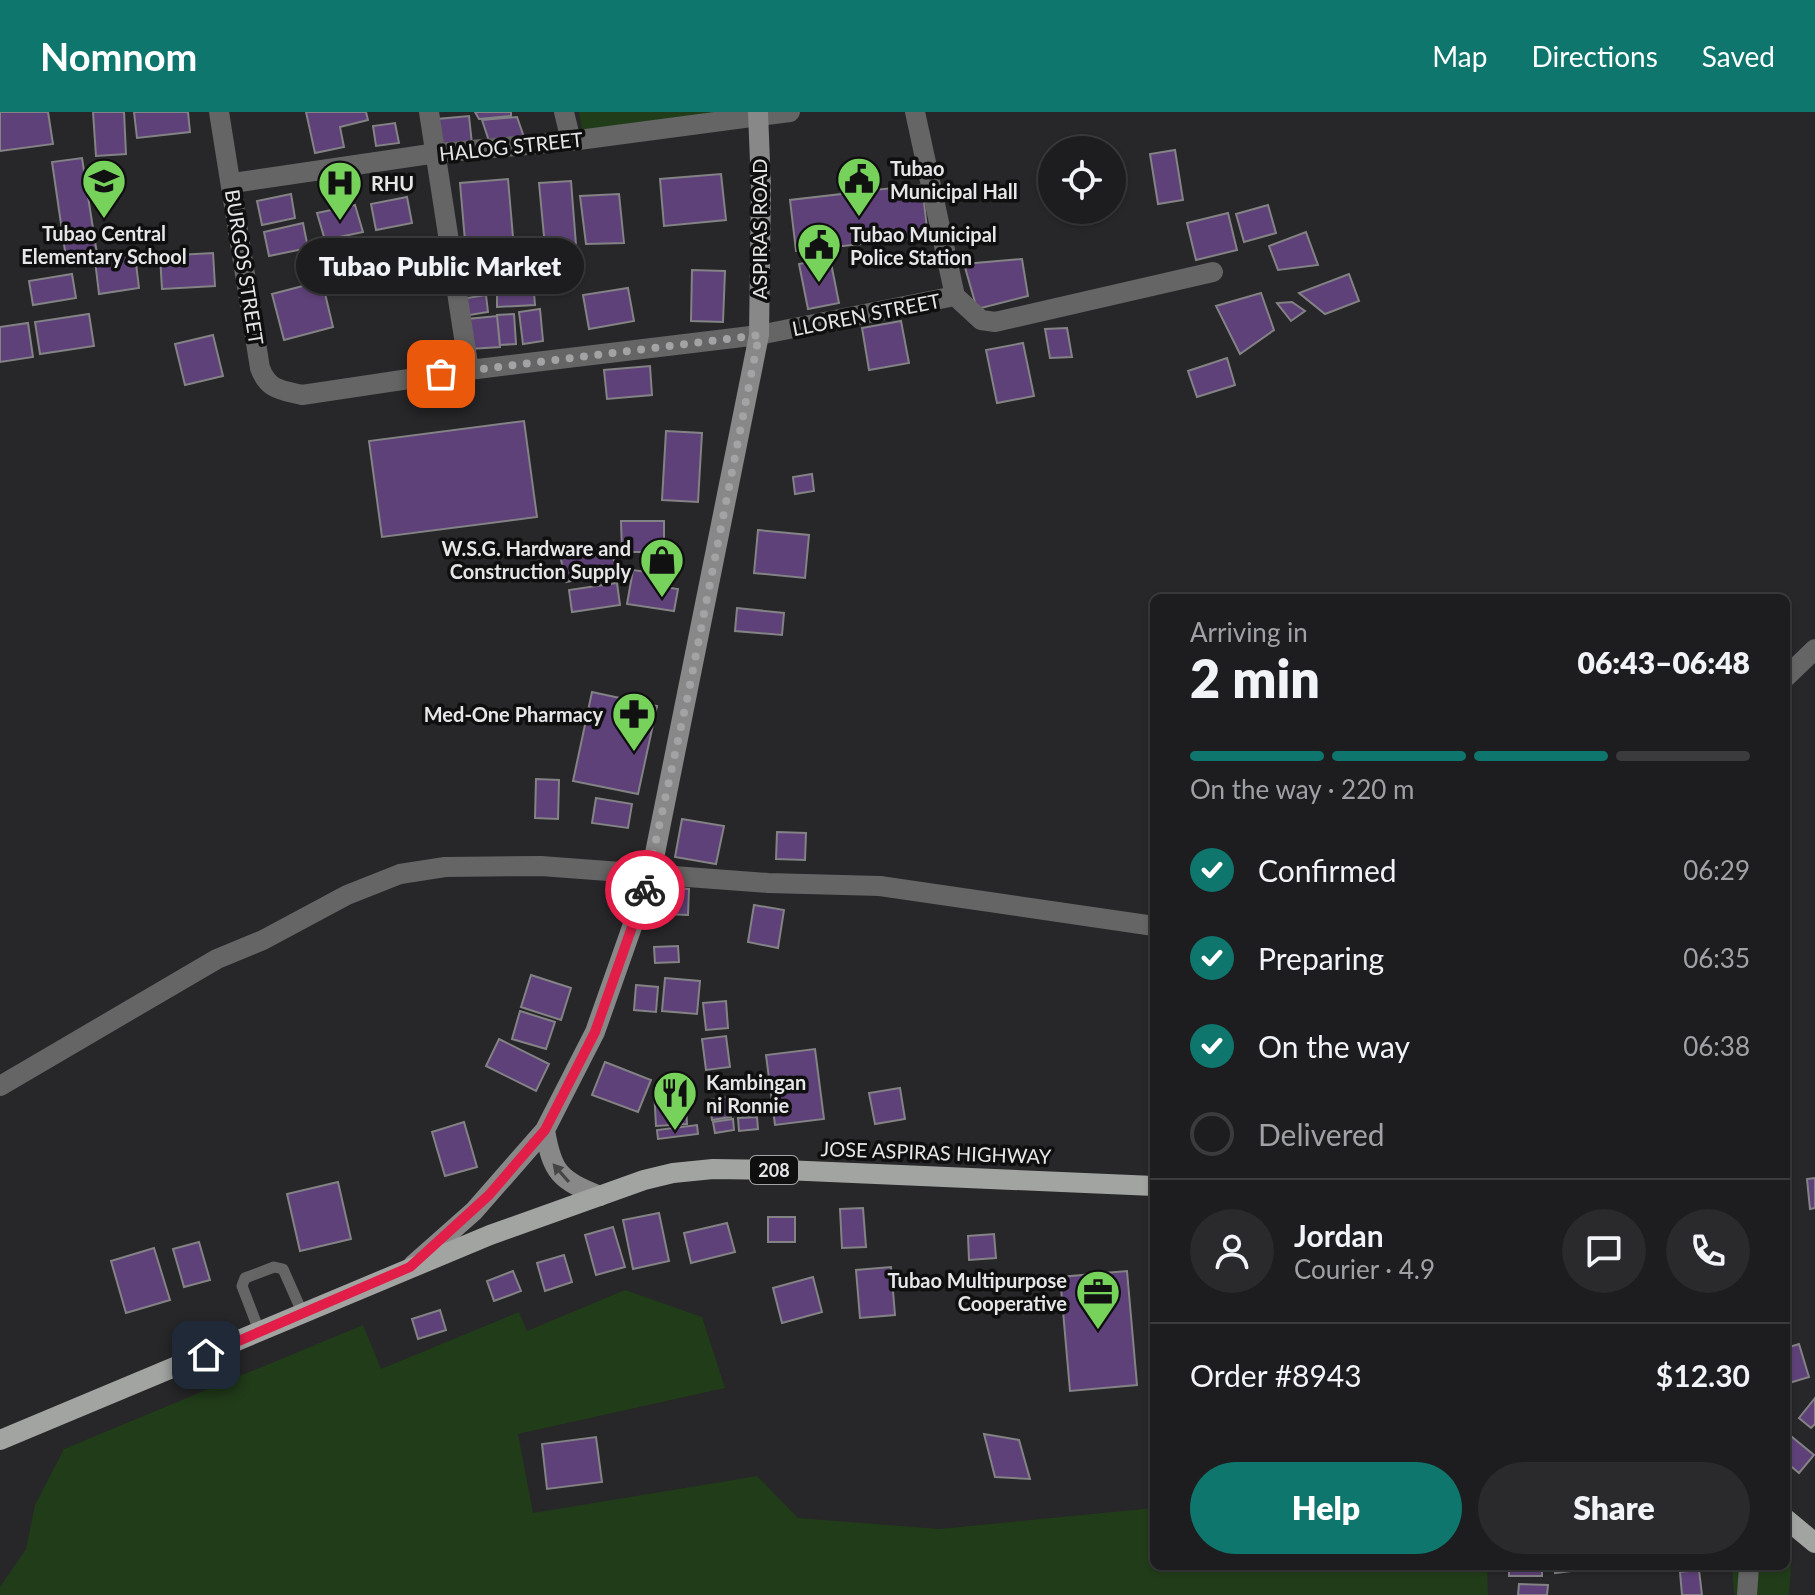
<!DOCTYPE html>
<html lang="en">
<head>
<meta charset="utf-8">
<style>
	body { margin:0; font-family:Lato,sans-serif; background:#2a292b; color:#f1f3f6; height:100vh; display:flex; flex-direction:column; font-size:30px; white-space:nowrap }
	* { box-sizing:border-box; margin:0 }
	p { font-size:26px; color:#a0a1a4 }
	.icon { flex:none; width:44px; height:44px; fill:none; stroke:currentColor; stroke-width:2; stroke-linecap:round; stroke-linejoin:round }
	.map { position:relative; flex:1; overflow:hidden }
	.details { position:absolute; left:1150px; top:482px; width:640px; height:976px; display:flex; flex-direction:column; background:#1d1c1e; border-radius:12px; box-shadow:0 2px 6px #0004,0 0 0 2px #3b3a3c }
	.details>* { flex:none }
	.tools { position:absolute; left:1038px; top:24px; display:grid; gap:16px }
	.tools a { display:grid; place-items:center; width:88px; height:88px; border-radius:50%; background:#1d1c1e; box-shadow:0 2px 6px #0004,0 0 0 2px #3b3a3c; font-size:40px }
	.pin { position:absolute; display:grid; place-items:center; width:68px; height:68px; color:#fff; margin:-34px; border-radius:16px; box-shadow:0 4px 12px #0006 }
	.courier { position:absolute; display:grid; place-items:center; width:80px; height:80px; margin:-40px; border:6px solid #e11d48; border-radius:50%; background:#fff; color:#222; box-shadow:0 2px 10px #0007 }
	.bubble { position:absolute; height:56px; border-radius:28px; background:#1d1c1e; box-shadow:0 2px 6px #0004,0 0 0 2px #3b3a3c; font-size:26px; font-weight:800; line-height:56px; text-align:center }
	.overview em { font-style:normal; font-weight:800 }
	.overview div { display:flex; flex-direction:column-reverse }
	.overview { display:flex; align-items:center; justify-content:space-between; height:136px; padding:0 40px }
	h1 { font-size:52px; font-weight:800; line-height:60px }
	.bar { display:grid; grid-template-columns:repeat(4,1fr); gap:12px 8px; align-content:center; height:96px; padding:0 40px }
	.bar i { height:10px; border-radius:6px; background:#3b3a3c }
	.bar .selected { background:#0f766e }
	.bar p { grid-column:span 4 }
	.line { display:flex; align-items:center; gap:20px; padding:0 40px; border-top:2px solid #3b3a3c }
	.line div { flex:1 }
	.round { display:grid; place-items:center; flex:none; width:84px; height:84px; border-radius:42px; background:#2a292b }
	ol { padding:0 40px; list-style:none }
	li { display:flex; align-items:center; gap:24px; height:88px }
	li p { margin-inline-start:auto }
	li .icon { padding:8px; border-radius:50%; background:#0f766e; color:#fff; stroke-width:4 }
	li:last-child { color:#a0a1a4 }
	li i { width:44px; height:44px; border:4px solid #3b3a3c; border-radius:50% }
	.action { display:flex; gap:16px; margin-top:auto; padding:16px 40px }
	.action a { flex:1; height:92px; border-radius:48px; background:#0f766e; color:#fff; font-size:32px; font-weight:800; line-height:92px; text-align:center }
	.action a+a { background:#2a292b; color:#f1f3f6 }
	header { display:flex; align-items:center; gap:48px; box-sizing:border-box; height:112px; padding:0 40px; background:#0f766e; color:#fff }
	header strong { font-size:38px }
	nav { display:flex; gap:44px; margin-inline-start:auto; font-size:28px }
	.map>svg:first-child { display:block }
	.green { fill:#213c19 }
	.building { fill:#5d4178; stroke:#838284; stroke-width:2 }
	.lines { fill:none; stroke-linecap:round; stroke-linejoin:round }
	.lane { stroke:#646564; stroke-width:11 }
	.street { stroke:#646564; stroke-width:20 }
	.secondary { stroke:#878887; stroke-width:20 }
	.primary { stroke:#a2a4a1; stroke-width:20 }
	.oneway { fill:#464546 }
	.done { stroke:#a3a2a4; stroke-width:8; stroke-dasharray:0 14.4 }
	.route { stroke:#e11d48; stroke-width:10 }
	.labels { text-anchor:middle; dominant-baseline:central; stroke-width:7; stroke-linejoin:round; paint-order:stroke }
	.shield { fill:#100f10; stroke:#a6a5a6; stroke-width:2 }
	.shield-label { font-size:18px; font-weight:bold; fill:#e6e5e7 }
	.street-label { font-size:20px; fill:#e6e5e7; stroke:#100f10 }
	.poi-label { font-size:20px; font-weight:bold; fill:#e6e5e7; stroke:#100f10; text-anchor:start }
</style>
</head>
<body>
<header>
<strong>Nomnom</strong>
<nav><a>Map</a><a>Directions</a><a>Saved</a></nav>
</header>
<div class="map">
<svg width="1815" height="1483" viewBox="0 0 1815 1483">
	<rect width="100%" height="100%" fill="#272628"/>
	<path class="green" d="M579,0H727L583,24Z
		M625,1178L702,1205L725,1276L518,1322L533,1401L757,1364L798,1406L939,1417L1154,1396V1454H1487L1488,1483H0V1475L26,1437L35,1393L64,1337L363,1213L381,1257L519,1200L527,1219Z
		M1786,1436L1792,1441L1789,1483H1734L1732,1454H1786Z"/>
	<path class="building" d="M0,0H48L53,32L0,39Z
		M93,0H124L126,42L96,44Z
		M134,0H188L190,20L137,26Z
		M306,0H366L368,8L340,15L344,35L315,41Z
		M475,0H511V4L479,7Z
		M469,4L472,32L440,35L437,7Z
		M517,5L525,28L490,32L482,8Z
		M395,11L399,31L376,34L373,14Z
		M1175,38L1183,88L1158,92L1150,42Z
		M82,46L97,142L66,146L52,50Z
		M721,62L726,108L664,114L660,67Z
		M863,62L865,79L922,73L928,125L796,139L790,88L841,82L839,65Z
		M508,67L513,125L465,129L460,71Z
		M571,69L576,133L545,135L539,71Z
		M291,82L295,106L262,113L257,89Z
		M619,82L624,131L586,132L580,84Z
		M407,85L412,111L376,118L371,92Z
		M355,93L363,120L325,128L317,101Z
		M1268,93L1276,121L1244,130L1236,102Z
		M1228,101L1237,138L1196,148L1187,111Z
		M303,111L308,136L269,144L264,120Z
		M1306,120L1318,153L1278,158L1269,134Z
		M488,130L490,153L465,155L463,132Z
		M213,141L215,174L162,177L160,144Z
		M135,143L139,176L99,182L95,148Z
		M830,146L839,191L808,197L799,152Z
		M1022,147L1028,184L977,197L964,152Z
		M692,158L725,159L723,210L691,209Z
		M528,159L529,176L498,178L496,161Z
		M494,161L496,179L461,183L459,164Z
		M72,162L76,186L33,193L29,169Z
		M1349,162L1359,189L1325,202L1299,181Z
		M322,169L333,215L284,228L272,182Z
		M628,176L634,209L589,217L583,183Z
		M534,181L535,193L497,195V183Z
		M1261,181L1274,218L1240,242L1216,194Z
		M486,183L488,200L463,204L461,187Z
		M1292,190L1305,199L1291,209L1277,191Z
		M540,197L543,229L523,232L519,200Z
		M89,202L94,234L40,242L35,210Z
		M514,202L516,232L500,233L497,203Z
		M497,204L500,235L470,237L467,207Z
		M901,209L909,251L869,258L862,216Z
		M28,211L33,245L0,250V215Z
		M1067,216L1072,245L1050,246L1045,217Z
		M213,223L223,264L185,273L175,232Z
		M1023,231L1034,284L997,291L986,238Z
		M1227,246L1235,273L1197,285L1188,259Z
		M650,254L652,283L607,287L604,258Z
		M524,309L537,405L382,425L369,329Z
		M666,319L702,321L698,390L662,388Z
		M812,362L814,379L795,382L793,365Z
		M621,409H664V440H622Z
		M758,418L809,423L805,466L754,461Z
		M611,433L616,460L566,470L560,443Z
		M633,458L666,463L664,475L678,477L674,499L627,492Z
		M617,471L620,493L572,500L569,478Z
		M737,496L784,501L782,523L735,519Z
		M592,580L657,594L638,682L573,669Z
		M536,667L559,668L558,707L535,706Z
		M596,686L632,692L628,716L592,711Z
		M682,707L724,714L716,752L675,745Z
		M777,720L806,721L805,748L776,747Z
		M664,775L689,777L688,803L662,802Z
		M754,793L784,798L778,836L748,830Z
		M678,834L679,850L655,851L654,835Z
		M531,863L571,876L561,908L521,895Z
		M665,866L700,869L697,902L662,899Z
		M636,873L658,875L656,900L634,898Z
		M726,889L728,916L706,918L703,891Z
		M520,899L555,910L546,937L512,927Z
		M726,924L730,955L706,958L702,927Z
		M499,927L549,952L536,979L486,954Z
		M815,937L824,1007L775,1013L766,943Z
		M605,950L651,968L638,1000L592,983Z
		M685,975L687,1012L656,1014L654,977Z
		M900,976L905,1007L875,1012L869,981Z
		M728,985L731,1005L712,1008L709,988Z
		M757,1005L758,1017L739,1019L738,1006Z
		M733,1007L734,1018L715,1021L713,1010Z
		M464,1010L477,1055L445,1064L432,1020Z
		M697,1013L698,1022L658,1027L657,1018Z
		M1815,1066V1096L1810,1097L1807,1067Z
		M338,1070L351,1127L300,1139L287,1082Z
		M863,1096L866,1135L842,1136L840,1097Z
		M659,1101L669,1149L633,1157L623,1108Z
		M768,1105H795V1130H768Z
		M727,1111L735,1140L691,1151L684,1121Z
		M613,1115L625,1155L596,1163L585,1123Z
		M994,1122L996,1146L969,1148L968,1124Z
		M199,1130L210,1168L184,1175L173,1137Z
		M154,1136L170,1188L126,1201L111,1149Z
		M564,1143L572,1170L545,1179L537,1151Z
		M891,1155L895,1203L860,1206L856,1158Z
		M513,1159L521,1179L494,1189L487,1169Z
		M1127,1159L1137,1273L1070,1279L1060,1165Z
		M813,1165L822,1200L782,1211L773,1176Z
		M440,1198L446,1218L418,1227L412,1207Z
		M1799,1232L1809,1265L1786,1272V1236Z
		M1815,1286V1312L1811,1316L1799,1306Z
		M1786,1320L1814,1343L1799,1361L1786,1350Z
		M984,1322L1019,1328L1030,1367L995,1365Z
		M596,1325L602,1370L547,1377L542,1332Z
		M1509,1454H1542V1464H1509Z
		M1555,1454H1579L1580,1458L1555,1461Z
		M1699,1458L1702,1483H1682L1680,1460Z
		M1519,1472L1548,1473L1547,1483H1518Z"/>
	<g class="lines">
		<path class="lane" d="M260,1221L242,1174L245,1166L274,1155L283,1157L303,1202"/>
		<path class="street" d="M219,0L260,256C268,278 281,278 302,283L469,258L759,223L955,184
			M429,0L469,258
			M564,0L571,29
			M915,0L955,184
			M233,71L437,41L571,29L790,0
			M955,184L981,208L995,210L1213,160
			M1786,565L1815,537
			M0,974L217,847L263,828L347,783L400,762L445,755L541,754L768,771L880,774L1154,814
			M1747,1483L1749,1454"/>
		<path class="secondary" d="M545,1018C552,1061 560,1068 600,1084
			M413,1153L474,1099L545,1018L595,920L651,761L759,223L761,75L758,0"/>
		<path class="primary" d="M0,1328L490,1123L644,1068L673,1061L713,1057L784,1058L1154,1074
			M1786,1407L1815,1431"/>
	</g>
	<defs><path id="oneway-solid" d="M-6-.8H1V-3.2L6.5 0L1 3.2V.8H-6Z" transform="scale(2)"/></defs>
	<use class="oneway" href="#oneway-solid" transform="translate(561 1061) rotate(-131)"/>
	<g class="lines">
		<path class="done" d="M441,262L759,223L688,583L645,778"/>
		<path class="route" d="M206,1243L410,1155L489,1083L545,1018L595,920L645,778"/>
	</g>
	<defs>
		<g id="civic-pin" transform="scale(2.3)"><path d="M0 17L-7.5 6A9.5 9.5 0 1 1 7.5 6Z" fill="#76d25a" stroke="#100f10"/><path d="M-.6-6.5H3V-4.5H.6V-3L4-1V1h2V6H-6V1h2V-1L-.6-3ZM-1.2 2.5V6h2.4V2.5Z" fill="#111"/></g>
		<g id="school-pin" transform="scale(2.3)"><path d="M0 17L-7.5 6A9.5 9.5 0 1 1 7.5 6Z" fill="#76d25a" stroke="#100f10"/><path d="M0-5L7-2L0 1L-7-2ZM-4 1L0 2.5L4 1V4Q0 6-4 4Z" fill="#111"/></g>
		<g id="hospital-pin" transform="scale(2.3)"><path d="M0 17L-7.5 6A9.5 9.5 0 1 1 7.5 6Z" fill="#76d25a" stroke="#100f10"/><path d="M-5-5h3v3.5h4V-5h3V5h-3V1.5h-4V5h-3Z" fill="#111"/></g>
		<g id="shop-pin" transform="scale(2.3)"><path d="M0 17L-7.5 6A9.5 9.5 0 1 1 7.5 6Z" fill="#76d25a" stroke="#100f10"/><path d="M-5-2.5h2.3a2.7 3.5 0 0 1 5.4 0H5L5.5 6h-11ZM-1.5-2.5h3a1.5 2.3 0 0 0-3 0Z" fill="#111"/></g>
		<g id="pharmacy-pin" transform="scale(2.3)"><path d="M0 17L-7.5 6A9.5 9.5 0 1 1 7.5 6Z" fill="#76d25a" stroke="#100f10"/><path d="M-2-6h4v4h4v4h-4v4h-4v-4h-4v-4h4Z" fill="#111"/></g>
		<g id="restaurant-pin" transform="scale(2.3)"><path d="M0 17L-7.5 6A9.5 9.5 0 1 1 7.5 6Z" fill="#76d25a" stroke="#100f10"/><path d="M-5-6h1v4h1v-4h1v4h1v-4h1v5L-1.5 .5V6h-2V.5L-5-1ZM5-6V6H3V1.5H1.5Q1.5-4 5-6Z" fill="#111"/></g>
		<g id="office-pin" transform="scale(2.3)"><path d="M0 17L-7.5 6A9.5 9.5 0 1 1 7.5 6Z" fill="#76d25a" stroke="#100f10"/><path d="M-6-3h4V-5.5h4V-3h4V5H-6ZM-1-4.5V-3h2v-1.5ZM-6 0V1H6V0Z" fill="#111"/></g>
	</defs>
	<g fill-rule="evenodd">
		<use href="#civic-pin" x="859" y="67"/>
		<use href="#school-pin" x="104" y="69"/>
		<use href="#hospital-pin" x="340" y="71"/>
		<use href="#civic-pin" x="819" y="133"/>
		<use href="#shop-pin" x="662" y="448"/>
		<use href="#pharmacy-pin" x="634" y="602"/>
		<use href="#restaurant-pin" x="675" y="981"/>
		<use href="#office-pin" x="1098" y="1180"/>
	</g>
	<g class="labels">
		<rect class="shield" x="750" y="1044" width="48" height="28" rx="6"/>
		<g class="shield-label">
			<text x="774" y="1058">208</text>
		</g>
		<g class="street-label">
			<text transform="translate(511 34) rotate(-6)">HALOG STREET</text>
			<text transform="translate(759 117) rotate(-90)">ASPIRAS ROAD</text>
			<text transform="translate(245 155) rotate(81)">BURGOS STREET</text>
			<text transform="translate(866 202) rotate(-11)">LLOREN STREET</text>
			<text transform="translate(936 1040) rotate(2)">JOSE ASPIRAS HIGHWAY</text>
		</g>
		<g class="poi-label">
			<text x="890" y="56">Tubao<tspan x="890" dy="23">Municipal Hall</tspan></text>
			<text x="371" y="71">RHU</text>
			<text x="104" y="121" text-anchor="middle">Tubao Central<tspan x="104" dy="23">Elementary School</tspan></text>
			<text x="850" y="122">Tubao Municipal<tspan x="850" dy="23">Police Station</tspan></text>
			<text x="631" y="436" text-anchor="end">W.S.G. Hardware and<tspan x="631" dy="23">Construction Supply</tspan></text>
			<text x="603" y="602" text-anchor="end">Med-One Pharmacy</text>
			<text x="706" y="970">Kambingan<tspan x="706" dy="23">ni Ronnie</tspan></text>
			<text x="1067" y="1168" text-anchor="end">Tubao Multipurpose<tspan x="1067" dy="23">Cooperative</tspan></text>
		</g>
	</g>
</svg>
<div class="tools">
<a><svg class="icon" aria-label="locate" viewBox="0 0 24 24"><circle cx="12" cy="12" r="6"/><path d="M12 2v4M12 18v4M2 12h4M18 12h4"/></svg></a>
</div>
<div class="pin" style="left:441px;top:262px;background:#ea580c"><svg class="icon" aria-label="bag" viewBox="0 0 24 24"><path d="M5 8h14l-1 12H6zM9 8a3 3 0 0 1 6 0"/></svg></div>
<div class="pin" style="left:206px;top:1243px;background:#1f2937"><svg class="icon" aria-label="home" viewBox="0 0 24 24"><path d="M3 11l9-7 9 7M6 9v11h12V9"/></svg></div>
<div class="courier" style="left:645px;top:778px"><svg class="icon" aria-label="bike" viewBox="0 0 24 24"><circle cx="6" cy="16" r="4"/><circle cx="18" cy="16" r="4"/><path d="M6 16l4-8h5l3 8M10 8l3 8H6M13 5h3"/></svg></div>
<div class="bubble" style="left:296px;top:126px;width:288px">Tubao Public Market</div>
<section class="details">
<div class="overview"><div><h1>2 min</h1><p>Arriving in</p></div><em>06:43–06:48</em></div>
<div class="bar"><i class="selected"></i><i class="selected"></i><i class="selected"></i><i></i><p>On the way · 220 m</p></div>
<ol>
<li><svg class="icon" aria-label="check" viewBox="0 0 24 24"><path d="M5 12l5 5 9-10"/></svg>Confirmed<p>06:29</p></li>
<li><svg class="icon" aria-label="check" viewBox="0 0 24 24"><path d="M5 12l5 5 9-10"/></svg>Preparing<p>06:35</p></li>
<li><svg class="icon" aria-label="check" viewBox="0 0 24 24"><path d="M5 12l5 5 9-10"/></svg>On the way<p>06:38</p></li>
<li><i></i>Delivered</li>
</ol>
<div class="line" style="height:144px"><a class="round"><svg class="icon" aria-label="person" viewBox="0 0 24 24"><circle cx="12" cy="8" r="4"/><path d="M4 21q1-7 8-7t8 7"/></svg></a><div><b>Jordan</b><p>Courier · 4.9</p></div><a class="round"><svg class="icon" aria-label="chat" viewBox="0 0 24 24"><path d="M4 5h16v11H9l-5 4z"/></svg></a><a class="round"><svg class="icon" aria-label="phone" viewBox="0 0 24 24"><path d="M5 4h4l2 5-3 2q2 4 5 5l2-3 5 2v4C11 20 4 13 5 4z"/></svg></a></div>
<div class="line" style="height:104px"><div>Order #8943</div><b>$12.30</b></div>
<div class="action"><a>Help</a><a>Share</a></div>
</section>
</div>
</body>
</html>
